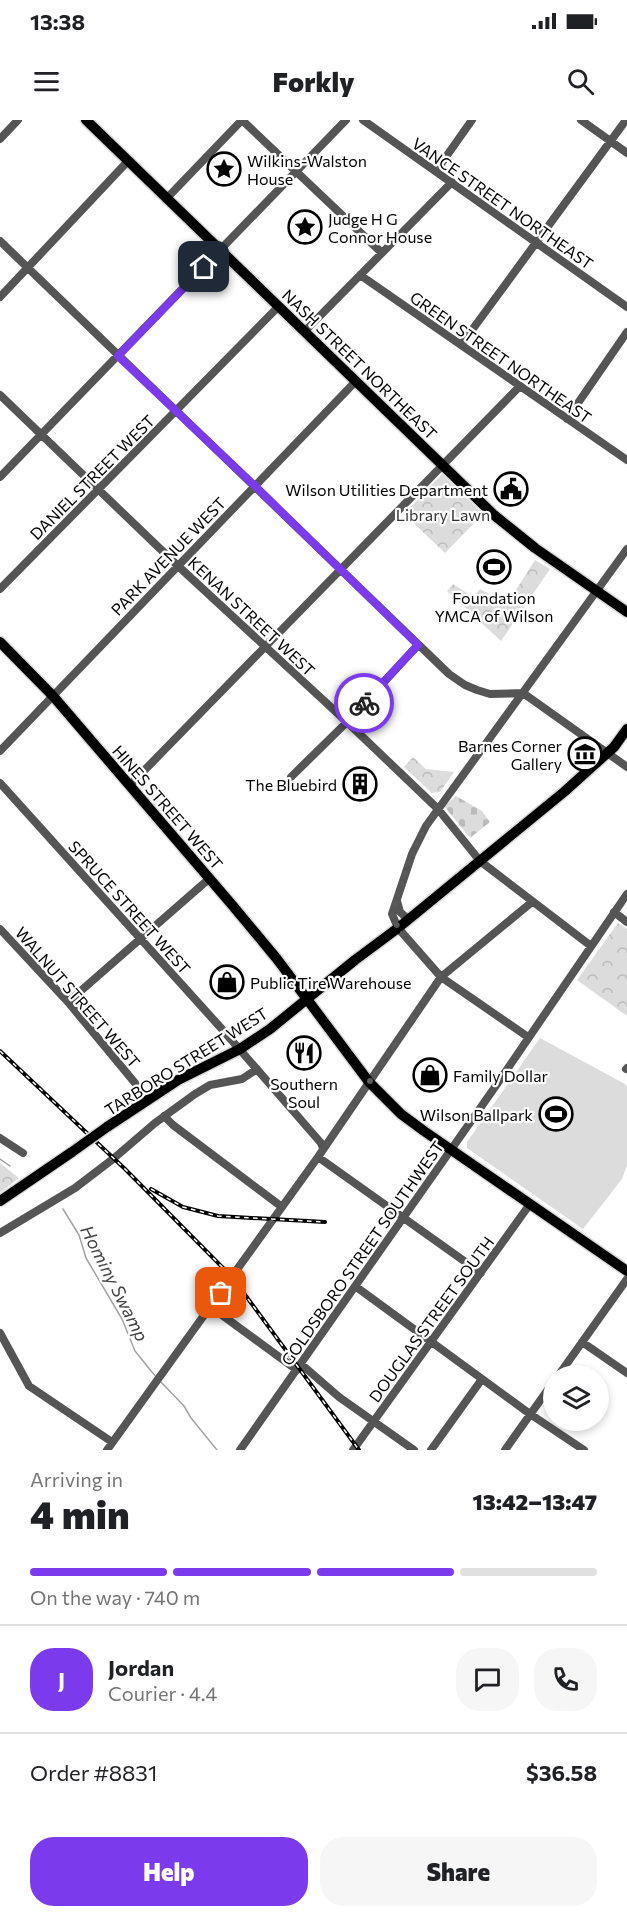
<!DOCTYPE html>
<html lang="en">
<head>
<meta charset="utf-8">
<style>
	body { margin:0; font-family:Commissioner,sans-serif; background:#f6f6f6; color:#202124; height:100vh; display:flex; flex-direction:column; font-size:22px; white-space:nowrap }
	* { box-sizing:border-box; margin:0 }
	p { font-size:20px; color:#757577 }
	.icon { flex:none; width:33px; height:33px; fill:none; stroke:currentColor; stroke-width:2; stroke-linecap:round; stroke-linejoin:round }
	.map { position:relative; height:1330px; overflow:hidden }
	.panel { display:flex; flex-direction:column; background:#fff; flex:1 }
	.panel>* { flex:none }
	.buttons { position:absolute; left:543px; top:1245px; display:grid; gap:12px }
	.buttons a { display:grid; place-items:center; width:66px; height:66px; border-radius:50%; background:#fff; box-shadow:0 3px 9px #0003; font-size:30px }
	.pin { position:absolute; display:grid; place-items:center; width:51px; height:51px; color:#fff; margin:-26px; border-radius:12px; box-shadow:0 3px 9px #0006 }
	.courier { position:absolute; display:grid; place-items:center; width:60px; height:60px; margin:-30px; border:4px solid #7c3aed; border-radius:50%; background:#fff; color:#222; box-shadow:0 2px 8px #0007 }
	.headline em { font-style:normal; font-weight:800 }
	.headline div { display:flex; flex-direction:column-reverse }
	.headline { display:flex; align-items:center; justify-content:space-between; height:102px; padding:0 30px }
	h1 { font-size:39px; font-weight:800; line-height:45px }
	.bar { display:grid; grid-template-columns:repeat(4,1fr); gap:9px 6px; align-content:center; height:72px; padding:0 30px }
	.bar i { height:8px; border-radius:4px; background:#e0e0e0 }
	.bar .selected { background:#7c3aed }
	.bar p { grid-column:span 4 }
	.line { display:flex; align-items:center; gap:15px; padding:0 30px; border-top:2px solid #e0e0e0 }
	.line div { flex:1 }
	.round { display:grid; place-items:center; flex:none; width:63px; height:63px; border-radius:24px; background:#f6f6f6 }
	.primary-button { display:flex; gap:12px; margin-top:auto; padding:12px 30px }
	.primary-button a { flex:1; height:69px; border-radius:24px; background:#7c3aed; color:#fff; font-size:24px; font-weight:800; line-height:69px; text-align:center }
	.primary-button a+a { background:#f6f6f6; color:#202124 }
	.status { display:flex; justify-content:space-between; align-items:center; height:42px; padding:0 30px; background:#fff; direction:ltr }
	.status svg { height:16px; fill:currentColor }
	header { display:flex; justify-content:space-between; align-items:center; height:78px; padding:0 30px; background:#fff; font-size:27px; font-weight:800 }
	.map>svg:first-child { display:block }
	.forest { fill:url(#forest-crowns) }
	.cemetery { fill:url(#cemetery-stones) }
	.pitch { fill:#dcdcdc }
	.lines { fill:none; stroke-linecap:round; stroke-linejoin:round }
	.stream { stroke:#a3a3a3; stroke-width:1.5 }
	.major-casing { stroke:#dbdbdb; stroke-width:13 }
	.minor { stroke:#555; stroke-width:8 }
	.major { stroke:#000; stroke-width:10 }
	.rail-casing { stroke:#000; stroke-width:4 }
	.rail { stroke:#fff; stroke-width:1.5; stroke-dasharray:4.5; stroke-linecap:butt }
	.major-bridge-casing { stroke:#dbdbdb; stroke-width:13; stroke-linecap:butt }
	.major-bridge { stroke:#000; stroke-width:10 }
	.done { stroke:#595959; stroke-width:6; stroke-dasharray:0 10.8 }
	.route { stroke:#7c3aed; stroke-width:8 }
	.labels { text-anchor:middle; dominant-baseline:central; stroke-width:4.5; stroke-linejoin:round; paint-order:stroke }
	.poi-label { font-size:16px; fill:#000; stroke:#fff; text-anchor:start }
	.street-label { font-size:16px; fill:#000; stroke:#fff }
	.park-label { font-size:16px; fill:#333; stroke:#fff }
	.water-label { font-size:18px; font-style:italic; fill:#444; stroke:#fff }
</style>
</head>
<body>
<div class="status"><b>13:38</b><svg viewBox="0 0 49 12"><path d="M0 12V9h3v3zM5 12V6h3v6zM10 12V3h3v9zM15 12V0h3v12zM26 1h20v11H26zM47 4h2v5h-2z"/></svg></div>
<header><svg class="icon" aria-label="menu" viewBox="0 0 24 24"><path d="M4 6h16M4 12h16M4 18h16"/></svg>Forkly<svg class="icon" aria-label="search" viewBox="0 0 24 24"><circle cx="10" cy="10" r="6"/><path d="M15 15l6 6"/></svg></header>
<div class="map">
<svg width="627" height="1330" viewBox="0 0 627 1330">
	<defs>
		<pattern id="forest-crowns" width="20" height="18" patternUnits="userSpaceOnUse" patternTransform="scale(1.5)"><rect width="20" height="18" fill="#dcdcdc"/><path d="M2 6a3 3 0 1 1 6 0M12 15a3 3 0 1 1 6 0" fill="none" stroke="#bbb"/></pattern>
		<pattern id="cemetery-stones" width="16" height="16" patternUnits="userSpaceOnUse" patternTransform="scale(1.5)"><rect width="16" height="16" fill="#dcdcdc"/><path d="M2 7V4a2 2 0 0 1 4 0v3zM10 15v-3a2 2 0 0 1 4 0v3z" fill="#bbb"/></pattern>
	</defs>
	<rect width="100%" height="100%" fill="#fff"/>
	<path class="forest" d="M442,354L483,394L445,433L404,394Z
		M535,440L550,449L501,521L447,471L453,464L473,477L480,469L507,484Z
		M413,637L426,649L454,652L440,672L432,673L404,647Z
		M618,803L627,809V896L577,860Z
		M0,1043L19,1058L0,1073Z"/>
	<path class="cemetery" d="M456,676L482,691L490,702L470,718L444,686Z"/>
	<path class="pitch" d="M540,918L625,964L627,967V1045L622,1059L583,1109L467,1028V1022Z"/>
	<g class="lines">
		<path class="stream" d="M0,1039L10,1046
			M63,1089L79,1115L86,1138L122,1199L135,1231L156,1257
			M160,1261L184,1286L191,1298L217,1330"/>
		<g class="major-casing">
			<path id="major" d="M86,0L494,395L535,428L627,492
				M0,522L53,576L233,786L277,839L369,962L401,994L424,1011L627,1151
				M107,1007L178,960L240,929L270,909L355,840L398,808L564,672L614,627L627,609
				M0,1081L72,1032"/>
		</g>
		<path class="minor" d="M242,0L382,133
			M363,0L627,187
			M581,0L627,33
			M0,19L18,0
			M436,51L472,0
			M168,77L242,0
			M0,121L449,554L465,565L477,570L490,574L523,573L627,647
			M360,155L627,340
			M0,177L128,41
			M305,211L452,62
			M461,225L626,0
			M0,275L177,445L347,602L438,689L480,741L591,826
			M567,299L627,212
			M0,357L346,0
			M0,469L279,186
			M0,631L356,261
			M291,657L347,602L418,525
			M0,663L221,908L321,1023L323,1028
			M130,665L520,266
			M397,781L400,792L408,799
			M614,792L627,802
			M0,809L68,882L135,963
			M68,882L210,758
			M528,917L441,857L398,808L392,794L412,734L426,706L627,429
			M626,949L627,948
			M164,996L173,1005L282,1087
			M0,1018L23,1033
			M318,1037L481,1153
			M0,1113L75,1068L113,1039L155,1003L195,974L210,965L242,959L257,949
			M355,1166L530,1294L584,1330
			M211,1187L297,1250
			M0,1213L29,1266L112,1322
			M582,1222L627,1253
			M301,1244L339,1277L414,1330
			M558,1256L627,1159
			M107,1330L318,1037L441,857L532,782
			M240,1330L495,967L627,774
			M353,1330L530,1084
			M431,1330L482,1259
			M505,1330L554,1261"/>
		<use href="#major" class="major"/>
		<g class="rail-casing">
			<path id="rail" d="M0,931L125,1049L232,1157L359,1330
				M151,1069L183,1087L218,1096L325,1102"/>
		</g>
		<use href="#rail" class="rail"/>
		<g class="major-bridge-casing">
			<path id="major-bridge" d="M72,1032L107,1007"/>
		</g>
		<use href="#major-bridge" class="major-bridge"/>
	</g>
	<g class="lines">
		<path class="done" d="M221,1173L318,1037L441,857L398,808L392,794C404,755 414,722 438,689L347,602L364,583"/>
		<path class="route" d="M204,147L118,236L254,365L418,525L364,583"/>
	</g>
	<defs>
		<g id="sight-ring" transform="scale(1.725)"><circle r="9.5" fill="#fff" stroke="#000" stroke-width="1.5"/><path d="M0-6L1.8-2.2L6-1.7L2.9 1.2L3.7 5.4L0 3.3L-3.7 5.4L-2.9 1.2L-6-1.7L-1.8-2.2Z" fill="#000"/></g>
		<g id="civic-ring" transform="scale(1.725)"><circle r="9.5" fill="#fff" stroke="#000" stroke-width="1.5"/><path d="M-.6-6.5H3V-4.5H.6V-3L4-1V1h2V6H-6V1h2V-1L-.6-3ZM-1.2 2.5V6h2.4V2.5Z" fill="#000"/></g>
		<g id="stadium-ring" transform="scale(1.725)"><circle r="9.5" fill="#fff" stroke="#000" stroke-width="1.5"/><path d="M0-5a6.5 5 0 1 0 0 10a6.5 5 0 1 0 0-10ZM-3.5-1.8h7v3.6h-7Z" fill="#000"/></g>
		<g id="museum-ring" transform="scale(1.725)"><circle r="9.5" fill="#fff" stroke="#000" stroke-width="1.5"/><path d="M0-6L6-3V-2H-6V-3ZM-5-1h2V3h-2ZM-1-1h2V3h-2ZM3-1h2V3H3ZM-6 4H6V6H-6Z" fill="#000"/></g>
		<g id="building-ring" transform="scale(1.725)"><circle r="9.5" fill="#fff" stroke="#000" stroke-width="1.5"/><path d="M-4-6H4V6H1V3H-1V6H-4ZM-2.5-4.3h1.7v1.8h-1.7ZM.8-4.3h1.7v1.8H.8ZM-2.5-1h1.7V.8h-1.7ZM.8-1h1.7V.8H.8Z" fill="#000"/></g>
		<g id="shop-ring" transform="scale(1.725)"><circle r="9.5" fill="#fff" stroke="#000" stroke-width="1.5"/><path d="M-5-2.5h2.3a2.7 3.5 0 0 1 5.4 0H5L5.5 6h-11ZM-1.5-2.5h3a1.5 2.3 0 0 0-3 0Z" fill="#000"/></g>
		<g id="restaurant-ring" transform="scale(1.725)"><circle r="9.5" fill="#fff" stroke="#000" stroke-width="1.5"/><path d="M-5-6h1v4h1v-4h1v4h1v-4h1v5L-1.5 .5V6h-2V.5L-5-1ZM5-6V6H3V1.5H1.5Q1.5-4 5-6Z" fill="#000"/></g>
	</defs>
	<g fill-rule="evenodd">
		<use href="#sight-ring" x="224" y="49"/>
		<use href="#sight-ring" x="305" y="107"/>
		<use href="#civic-ring" x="511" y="369"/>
		<use href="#stadium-ring" x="494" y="447"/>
		<use href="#museum-ring" x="585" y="634"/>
		<use href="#building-ring" x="360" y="664"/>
		<use href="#shop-ring" x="227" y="862"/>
		<use href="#restaurant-ring" x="304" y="933"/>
		<use href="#shop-ring" x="430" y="955"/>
		<use href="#stadium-ring" x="556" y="994"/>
	</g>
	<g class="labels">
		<g class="poi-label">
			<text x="247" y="40">Wilkins-Walston<tspan x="247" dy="18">House</tspan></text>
			<text x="328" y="98">Judge H G<tspan x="328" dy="18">Connor House</tspan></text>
			<text x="488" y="369" text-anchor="end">Wilson Utilities Department</text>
			<text x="494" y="477" text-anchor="middle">Foundation<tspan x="494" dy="18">YMCA of Wilson</tspan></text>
			<text x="562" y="625" text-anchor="end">Barnes Corner<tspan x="562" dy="18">Gallery</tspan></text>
			<text x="337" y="664" text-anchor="end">The Bluebird</text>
			<text x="250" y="862">Public Tire Warehouse</text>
			<text x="453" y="955">Family Dollar</text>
			<text x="304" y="963" text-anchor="middle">Southern<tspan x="304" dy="18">Soul</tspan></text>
			<text x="533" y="994" text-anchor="end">Wilson Ballpark</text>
		</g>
		<g class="street-label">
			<text transform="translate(503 83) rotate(35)">VANCE STREET NORTHEAST</text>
			<text transform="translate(501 237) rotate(35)">GREEN STREET NORTHEAST</text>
			<text transform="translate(360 244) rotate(44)">NASH STREET NORTHEAST</text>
			<text transform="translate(92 357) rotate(-45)">DANIEL STREET WEST</text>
			<text transform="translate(168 436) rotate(-46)">PARK AVENUE WEST</text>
			<text transform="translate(252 496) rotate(43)">KENAN STREET WEST</text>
			<text transform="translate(168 687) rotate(49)">HINES STREET WEST</text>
			<text transform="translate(130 787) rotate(48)">SPRUCE STREET WEST</text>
			<text transform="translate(78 877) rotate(49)">WALNUT STREET WEST</text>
			<text transform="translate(186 941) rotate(-32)">TARBORO STREET WEST</text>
			<text transform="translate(362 1133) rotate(-55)">GOLDSBORO STREET SOUTHWEST</text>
			<text transform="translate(431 1199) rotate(-54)">DOUGLAS STREET SOUTH</text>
		</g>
		<g class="park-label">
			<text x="443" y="394">Library Lawn</text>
		</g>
		<g class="water-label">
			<text transform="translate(115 1163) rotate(63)">Hominy Swamp</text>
		</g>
	</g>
</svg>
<div class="buttons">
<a><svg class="icon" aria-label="layers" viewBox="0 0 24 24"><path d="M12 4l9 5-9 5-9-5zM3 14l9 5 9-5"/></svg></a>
</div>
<div class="pin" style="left:221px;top:1173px;background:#ea580c"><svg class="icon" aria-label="bag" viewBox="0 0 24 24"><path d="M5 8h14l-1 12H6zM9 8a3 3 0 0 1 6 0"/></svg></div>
<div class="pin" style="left:204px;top:147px;background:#1f2937"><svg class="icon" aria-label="home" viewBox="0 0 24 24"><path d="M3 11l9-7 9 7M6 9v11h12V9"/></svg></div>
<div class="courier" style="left:364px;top:583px"><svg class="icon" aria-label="bike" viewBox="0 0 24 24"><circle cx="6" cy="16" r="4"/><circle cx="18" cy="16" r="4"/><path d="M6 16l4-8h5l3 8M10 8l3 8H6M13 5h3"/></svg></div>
</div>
<section class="panel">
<div class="headline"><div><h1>4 min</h1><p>Arriving in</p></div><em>13:42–13:47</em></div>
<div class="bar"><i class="selected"></i><i class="selected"></i><i class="selected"></i><i></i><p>On the way · 740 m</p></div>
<div class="line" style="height:108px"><b class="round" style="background:#7c3aed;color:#fff">J</b><div><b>Jordan</b><p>Courier · 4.4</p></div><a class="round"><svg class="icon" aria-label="chat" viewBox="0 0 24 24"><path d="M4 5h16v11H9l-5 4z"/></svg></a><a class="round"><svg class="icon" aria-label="phone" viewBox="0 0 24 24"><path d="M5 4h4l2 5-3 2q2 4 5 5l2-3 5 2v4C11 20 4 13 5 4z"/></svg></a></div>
<div class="line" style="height:78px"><div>Order #8831</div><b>$36.58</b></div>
<div class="primary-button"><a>Help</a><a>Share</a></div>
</section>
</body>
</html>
